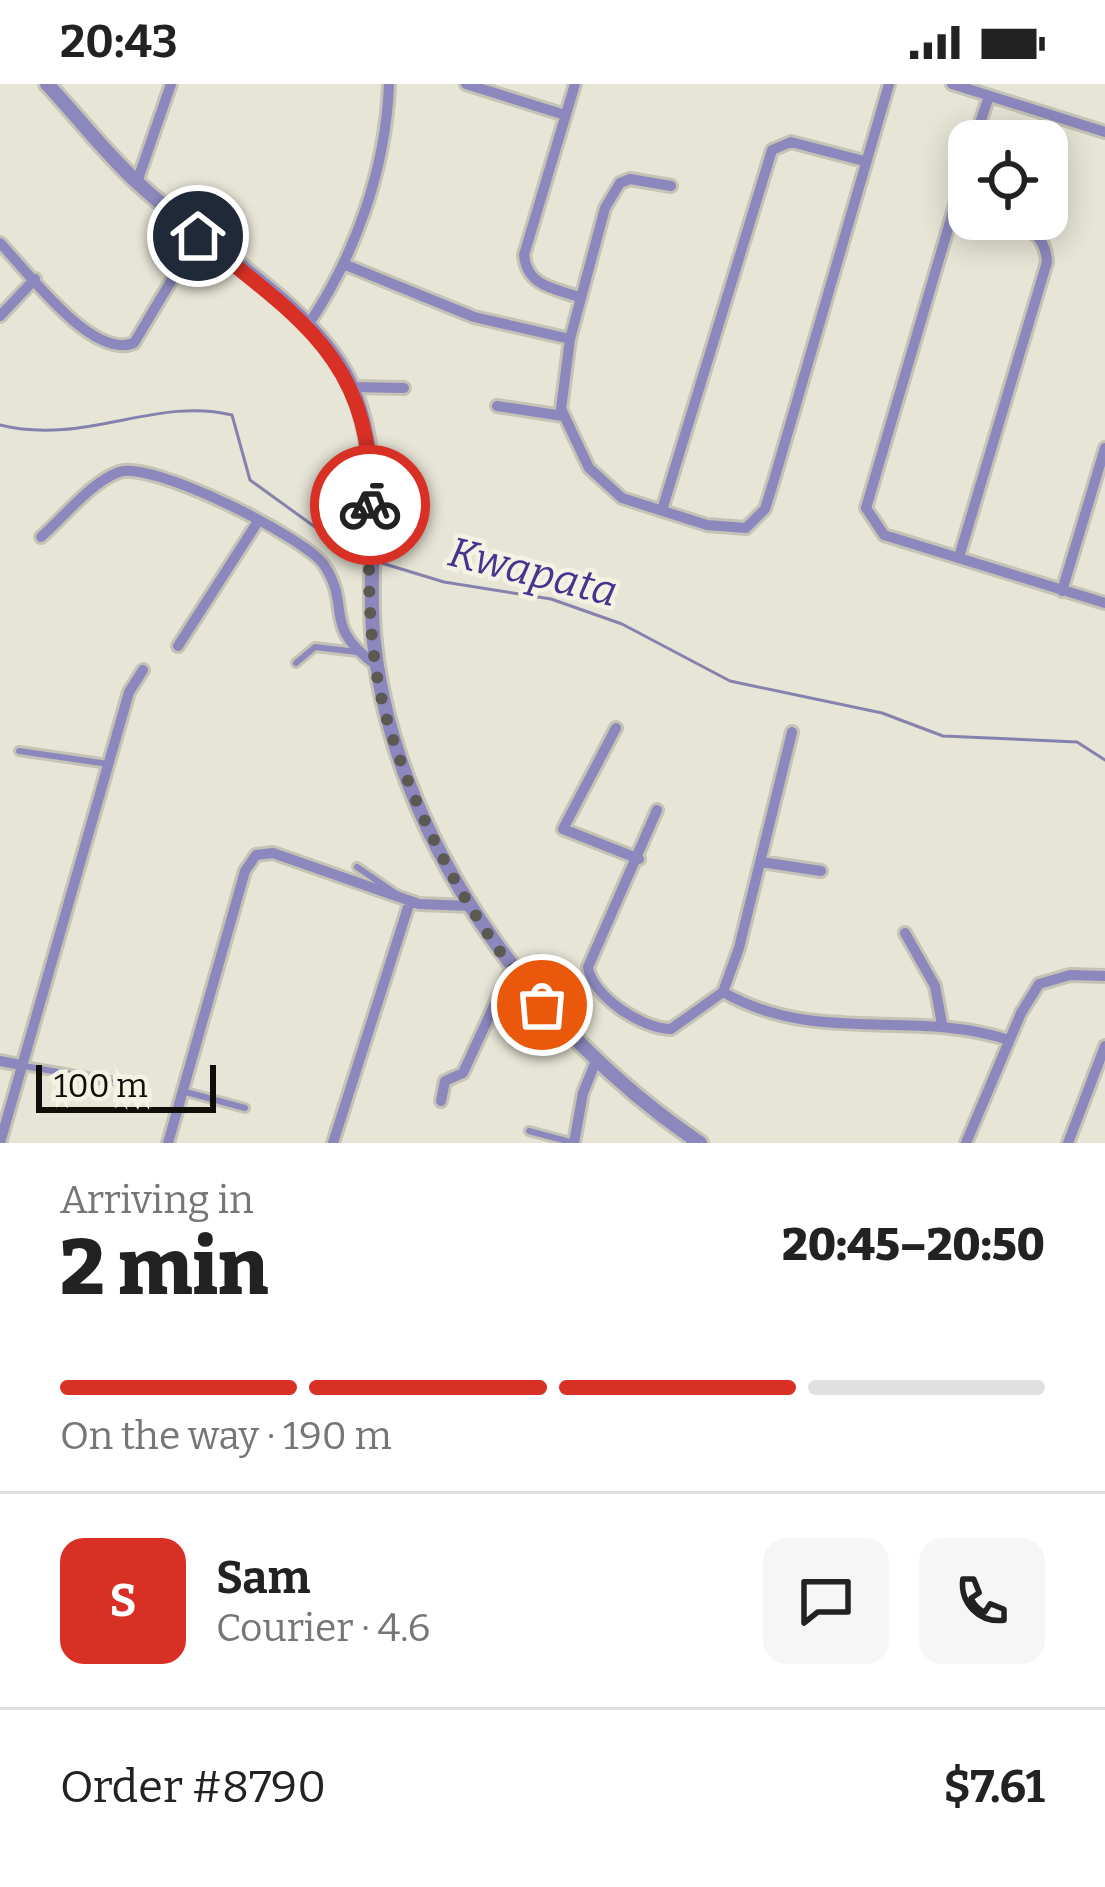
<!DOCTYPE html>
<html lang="en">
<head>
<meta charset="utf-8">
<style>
	body { margin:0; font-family:Bitter,serif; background:#f6f6f6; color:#222; height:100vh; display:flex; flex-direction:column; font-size:45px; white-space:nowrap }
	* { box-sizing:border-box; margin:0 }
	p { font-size:39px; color:#767676 }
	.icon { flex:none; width:66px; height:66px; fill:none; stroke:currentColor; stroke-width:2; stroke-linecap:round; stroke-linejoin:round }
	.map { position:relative; height:1059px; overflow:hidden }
	.side { display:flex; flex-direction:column; background:#fff; flex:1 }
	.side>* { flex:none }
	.fabs { position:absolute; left:948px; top:36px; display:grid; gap:24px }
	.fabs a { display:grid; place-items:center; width:120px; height:120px; border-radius:24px; background:#fff; box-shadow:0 6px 30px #0003; font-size:60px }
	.scale { position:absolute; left:36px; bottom:30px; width:180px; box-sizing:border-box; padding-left:12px; border:6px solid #0f0e09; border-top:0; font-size:33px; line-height:42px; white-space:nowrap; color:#0f0e09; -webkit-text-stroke:9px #f4f2e3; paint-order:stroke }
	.pin { position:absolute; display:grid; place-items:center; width:102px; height:102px; color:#fff; margin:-51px; border:6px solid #fff; border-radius:50%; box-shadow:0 3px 12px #0007 }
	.courier { position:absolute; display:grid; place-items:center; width:120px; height:120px; margin:-60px; border:9px solid #d93025; border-radius:50%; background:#fff; color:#222; box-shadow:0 3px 15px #0007 }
	.headline em { font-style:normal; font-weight:800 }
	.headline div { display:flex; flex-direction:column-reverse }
	.headline { display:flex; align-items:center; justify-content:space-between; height:204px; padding:0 60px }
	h1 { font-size:78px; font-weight:800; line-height:90px }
	.bar { display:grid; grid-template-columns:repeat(4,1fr); gap:18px 12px; align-content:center; height:144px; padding:0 60px }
	.bar i { height:15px; border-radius:9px; background:#e0e0e0 }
	.bar .selected { background:#d93025 }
	.bar p { grid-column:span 4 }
	.line { display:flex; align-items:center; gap:30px; padding:0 60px; border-top:3px solid #e0e0e0 }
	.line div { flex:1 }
	.round { display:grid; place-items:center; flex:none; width:126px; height:126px; border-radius:24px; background:#f6f6f6 }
	.status { display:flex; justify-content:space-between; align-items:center; height:84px; padding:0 60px; background:#fff; direction:ltr }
	.status svg { height:33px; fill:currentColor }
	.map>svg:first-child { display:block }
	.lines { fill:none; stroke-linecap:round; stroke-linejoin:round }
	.stream { stroke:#8582ae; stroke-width:3 }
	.service-casing { stroke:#c4c3b5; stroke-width:12 }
	.minor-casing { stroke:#c4c3b5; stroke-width:16 }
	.tertiary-casing { stroke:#c4c3b5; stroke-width:20 }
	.service { stroke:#8c88be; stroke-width:6 }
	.minor { stroke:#8c88be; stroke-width:10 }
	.tertiary { stroke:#8c88be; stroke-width:14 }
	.done { stroke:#5b5951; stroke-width:12; stroke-dasharray:0 21.6 }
	.route { stroke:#d93025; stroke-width:15 }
	.labels { text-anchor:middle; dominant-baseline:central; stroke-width:9; stroke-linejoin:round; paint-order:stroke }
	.water-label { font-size:42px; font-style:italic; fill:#46348f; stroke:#f4f2e3 }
</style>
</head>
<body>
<div class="status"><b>20:43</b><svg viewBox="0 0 49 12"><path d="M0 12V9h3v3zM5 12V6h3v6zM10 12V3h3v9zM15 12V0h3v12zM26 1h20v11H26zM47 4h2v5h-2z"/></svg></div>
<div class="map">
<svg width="1105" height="1059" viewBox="0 0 1105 1059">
	<rect width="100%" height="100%" fill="#e7e5d6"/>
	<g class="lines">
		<path class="stream" d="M0,341C85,362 156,312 232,331L250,396L351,469L366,474
			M375,477L444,498L551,515L622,540L730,597L882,629L943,652L1077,658L1105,676"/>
		<g class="service-casing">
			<path id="service" d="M296,579L315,563L357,568
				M19,667L108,680
				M357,783L398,811
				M24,982L110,997
				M182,1007L245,1024
				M529,1047L574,1059"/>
		</g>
		<g class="minor-casing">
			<path id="minor" d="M466,0L565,31
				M575,0L524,171C527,202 553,204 579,213
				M952,0L1105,48
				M974,57L989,12
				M969,73L866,424L884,451L1105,519
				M137,98L171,0
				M671,102L630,95L620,99L605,124L570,255L561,325L589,384L622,414L707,441L746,444L765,425L774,396L889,0
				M0,159C28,188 92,276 134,259L198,152
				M346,181L474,233L570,255
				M0,232L35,195
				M308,241C355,172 386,85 389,0
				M352,303L404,304
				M497,322L563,332
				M662,426L772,66L791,58L864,77
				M41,453C64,433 91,398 119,388C151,376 305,453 324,481C353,525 320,540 376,581
				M959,473L1047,178C1045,144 1021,143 992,135
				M1062,507L1105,364
				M178,562L257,439
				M616,644L563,745L639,775
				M657,726L588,883C592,912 642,945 671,945L723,908C817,962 911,924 1009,956
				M761,778L821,787
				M905,849L935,902L942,940
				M723,908L739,864L792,648
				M0,977L21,981
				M441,1017L445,997L463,989L511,885
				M0,1059L129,608L143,586
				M168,1059L245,787L256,771L273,769L419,820L471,822
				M333,1059L410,817
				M574,1059L583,1009L596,977
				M966,1059L1021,929L1039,900L1070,891L1105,892
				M1068,1059L1105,962"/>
		</g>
		<g class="tertiary-casing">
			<path id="tertiary" d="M47,0C78,33 106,70 139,100C202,160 312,220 349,297C386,373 367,467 373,548C390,751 535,948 700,1059"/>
		</g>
		<use href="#service" class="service"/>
		<use href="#minor" class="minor"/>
		<use href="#tertiary" class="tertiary"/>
	</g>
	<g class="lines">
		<path class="done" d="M370,421C368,490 367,565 386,632C415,734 472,841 542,921"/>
		<path class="route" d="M198,152C299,234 375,277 370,421"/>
	</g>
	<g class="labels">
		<g class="water-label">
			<text transform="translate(533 488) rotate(14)">Kwapata</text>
		</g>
	</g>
</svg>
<div class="fabs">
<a><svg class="icon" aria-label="locate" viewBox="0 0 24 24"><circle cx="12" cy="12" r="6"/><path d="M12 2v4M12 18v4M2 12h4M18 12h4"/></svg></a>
</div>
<div class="scale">100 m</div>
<div class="pin" style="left:542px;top:921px;background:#ea580c"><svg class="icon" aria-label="bag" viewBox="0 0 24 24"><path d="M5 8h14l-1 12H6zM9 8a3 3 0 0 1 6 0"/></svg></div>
<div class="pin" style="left:198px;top:152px;background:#1f2937"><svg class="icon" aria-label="home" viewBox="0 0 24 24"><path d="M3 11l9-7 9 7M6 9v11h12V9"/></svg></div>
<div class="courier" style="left:370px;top:421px"><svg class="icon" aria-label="bike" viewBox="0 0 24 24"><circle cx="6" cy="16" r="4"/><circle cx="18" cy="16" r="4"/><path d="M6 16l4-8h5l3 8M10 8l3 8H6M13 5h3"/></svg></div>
</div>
<section class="side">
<div class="headline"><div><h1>2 min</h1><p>Arriving in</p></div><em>20:45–20:50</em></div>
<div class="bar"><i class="selected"></i><i class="selected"></i><i class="selected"></i><i></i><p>On the way · 190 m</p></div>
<div class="line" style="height:216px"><b class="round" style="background:#d93025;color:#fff">S</b><div><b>Sam</b><p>Courier · 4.6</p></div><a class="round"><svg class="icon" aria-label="chat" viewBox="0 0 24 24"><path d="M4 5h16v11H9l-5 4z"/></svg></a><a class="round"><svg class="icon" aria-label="phone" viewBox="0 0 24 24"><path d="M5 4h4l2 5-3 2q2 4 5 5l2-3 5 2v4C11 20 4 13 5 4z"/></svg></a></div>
<div class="line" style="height:156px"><div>Order #8790</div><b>$7.61</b></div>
</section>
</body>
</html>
